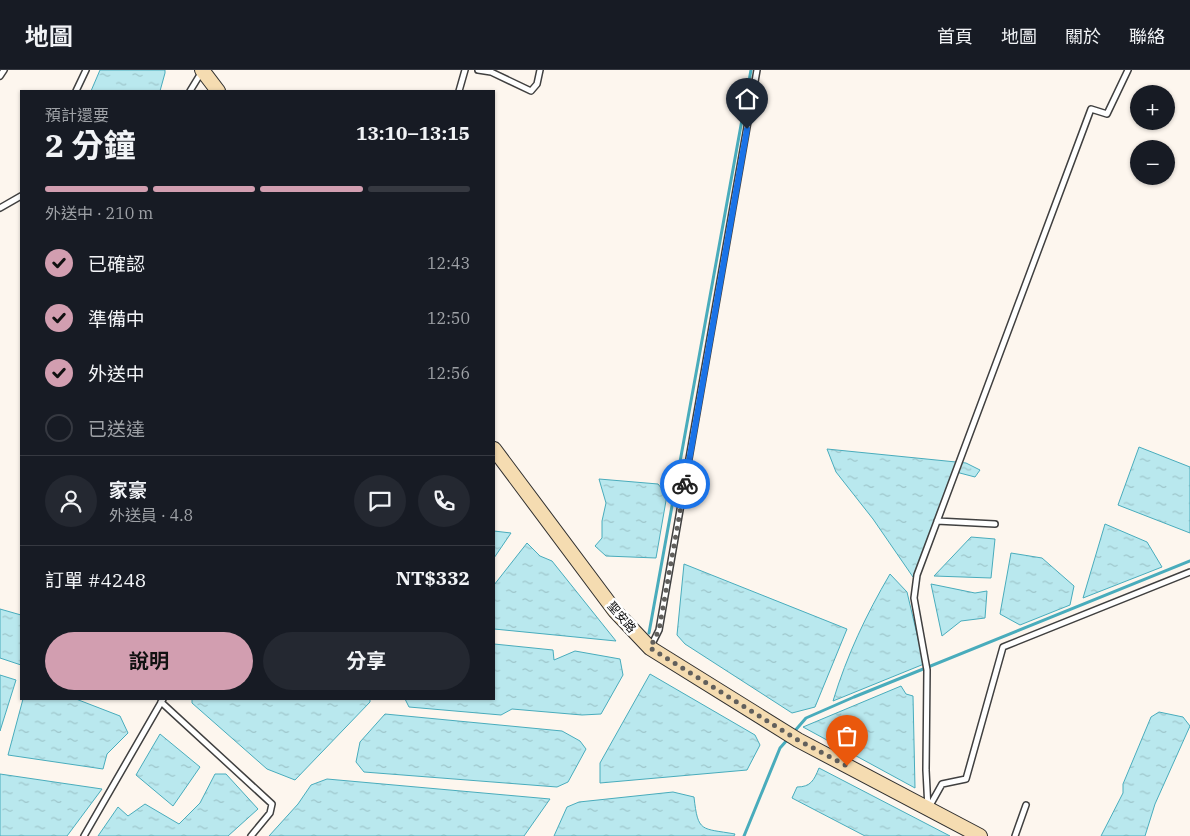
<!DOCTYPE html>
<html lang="zh-TW">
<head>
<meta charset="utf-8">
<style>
	body { margin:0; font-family:"IBM Plex Serif","Noto Sans TC",serif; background:#242831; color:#f1f3f6; height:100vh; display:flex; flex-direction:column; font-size:19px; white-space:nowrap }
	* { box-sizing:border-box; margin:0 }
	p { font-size:16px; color:#9ea1a6 }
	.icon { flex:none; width:28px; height:28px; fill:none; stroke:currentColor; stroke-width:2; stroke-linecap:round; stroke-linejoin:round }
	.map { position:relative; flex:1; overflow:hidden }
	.panel { position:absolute; left:20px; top:20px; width:475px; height:610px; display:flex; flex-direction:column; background:#171b24; border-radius:0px; box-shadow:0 1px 4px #0004 }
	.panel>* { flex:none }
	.fabs { position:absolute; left:1130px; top:15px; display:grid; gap:10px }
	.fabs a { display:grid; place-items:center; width:45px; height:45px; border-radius:50%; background:#171b24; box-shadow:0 1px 4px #0004; font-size:25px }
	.pin { position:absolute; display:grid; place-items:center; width:42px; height:42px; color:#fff; margin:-51px -21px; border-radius:50% 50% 50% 0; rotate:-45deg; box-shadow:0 0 5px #0007 }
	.pin .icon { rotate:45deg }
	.courier { position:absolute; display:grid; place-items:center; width:50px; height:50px; margin:-25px; border:4px solid #1a73e8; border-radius:50%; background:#fff; color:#222; box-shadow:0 1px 6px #0007 }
	.headline em { font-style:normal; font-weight:700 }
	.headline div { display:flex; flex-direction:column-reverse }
	.headline { display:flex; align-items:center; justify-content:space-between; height:85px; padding:0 25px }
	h1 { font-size:32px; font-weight:700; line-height:38px }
	.bar { display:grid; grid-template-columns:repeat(4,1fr); gap:8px 5px; align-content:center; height:60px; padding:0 25px }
	.bar i { height:6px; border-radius:4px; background:#363941 }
	.bar .current { background:#d29eb0 }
	.bar p { grid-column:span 4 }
	.line { display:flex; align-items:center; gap:12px; padding:0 25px; border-top:1px solid #363941 }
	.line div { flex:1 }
	.round { display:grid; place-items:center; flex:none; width:52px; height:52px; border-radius:26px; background:#242831 }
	ol { padding:0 25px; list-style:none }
	li { display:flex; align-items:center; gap:15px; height:55px }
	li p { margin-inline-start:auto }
	li .icon { padding:5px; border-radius:50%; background:#d29eb0; color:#111; stroke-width:4 }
	li:last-child { color:#9ea1a6 }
	li i { width:28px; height:28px; border:2px solid #363941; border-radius:50% }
	.primary-button { display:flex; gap:10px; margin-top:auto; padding:10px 25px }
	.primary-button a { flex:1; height:58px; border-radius:30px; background:#d29eb0; color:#111; font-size:20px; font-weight:700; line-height:58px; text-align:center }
	.primary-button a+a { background:#242831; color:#f1f3f6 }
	header { display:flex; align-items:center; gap:30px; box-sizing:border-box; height:70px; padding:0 25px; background:#171b24; border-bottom:1px solid #363941 }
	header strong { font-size:24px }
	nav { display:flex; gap:28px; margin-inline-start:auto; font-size:18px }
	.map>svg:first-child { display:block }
	.water { fill:url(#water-ripples); stroke:#49acbc }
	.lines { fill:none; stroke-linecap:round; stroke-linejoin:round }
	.stream { stroke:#49acbc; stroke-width:3 }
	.lane-casing { stroke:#404040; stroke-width:8 }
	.secondary-casing { stroke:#2f2f2f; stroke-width:16 }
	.lane { stroke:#fff; stroke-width:5 }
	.secondary { stroke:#f5dcb1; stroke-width:14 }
	.done { stroke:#615f5c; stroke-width:5; stroke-dasharray:0 9 }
	.route { stroke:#1a73e8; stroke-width:6 }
	.labels { text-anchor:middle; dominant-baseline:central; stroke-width:5; stroke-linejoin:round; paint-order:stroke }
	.street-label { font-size:12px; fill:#0d0d0d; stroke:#fff }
</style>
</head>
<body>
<header>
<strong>地圖</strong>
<nav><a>首頁</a><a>地圖</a><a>關於</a><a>聯絡</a></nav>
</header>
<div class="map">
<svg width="1190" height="766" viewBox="0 0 1190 766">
	<defs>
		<pattern id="water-ripples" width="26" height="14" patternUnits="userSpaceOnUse" patternTransform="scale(1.25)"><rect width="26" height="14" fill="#b9e8ee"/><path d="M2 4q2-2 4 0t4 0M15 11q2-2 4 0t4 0" fill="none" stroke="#9ec6cb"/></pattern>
	</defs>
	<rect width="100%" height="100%" fill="#fdf6ee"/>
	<path class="water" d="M100,0H165V3L160,21H91Z
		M1139,377L1190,397V463L1118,435Z
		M827,379L966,393L980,400L975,407L956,402L913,507L873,449L836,402Z
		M599,409L658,414L667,425L656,488L606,486L595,476L602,468V451L606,433Z
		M1105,454L1147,472L1162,497L1083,528Z
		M494,461L511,463L494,488Z
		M971,467L995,469L991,508L934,506Z
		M527,473L540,486L552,491L616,571L494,559V515Z
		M1011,483L1042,488L1074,516L1070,535L1020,555L1000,544Z
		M684,494L847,559L815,637L792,643L685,574L677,565Z
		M890,504L907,522L924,594L833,631C847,585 866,545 890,504Z
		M931,514L975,523L987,521L985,548L961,551L942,566Z
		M0,539L21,545V595L0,588Z
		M494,574L553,580L554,590L575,581L620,589L623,605L601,644L582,645L512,639L501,645L409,637L405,629H494Z
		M650,604L755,665L760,675L747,700L600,713V693Z
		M0,605L16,610L0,661Z
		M901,616L906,624L913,626L915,718L803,657Z
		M23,629H76L120,646L128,663L107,684L103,699L8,685Z
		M192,629H370V632L295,710L267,699L192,633Z
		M1159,642L1183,647L1190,656L1155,734L1145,766H1101L1123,723V714L1151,647Z
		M385,644L562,661L580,671L586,679L568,712L557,717L364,702L356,692L360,672Z
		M160,664L200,697L173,736L136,705Z
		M819,698L950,766H865L792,728L797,717C811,717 814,710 819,698Z
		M0,704L102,719L67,766H0Z
		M215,704H226L258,739L228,766H98L118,737L128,746L145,734L179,754L200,733Z
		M327,709L550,729L524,766H269L298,734L311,715Z
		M673,722L694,727C698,763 701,758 735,764L734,766H554L567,737L579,732Z"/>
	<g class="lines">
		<path class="stream" d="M649,563L751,0
			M793,663L806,648L854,627L1190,491
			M744,766L780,678L788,669"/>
		<g class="lane-casing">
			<path id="lane" d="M478,0L491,2L531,21L537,14L540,0
				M1128,0L1107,44L1091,39L917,505L914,528L927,600L926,700L928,739L942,714L966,709L1003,577L1190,502
				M0,6L4,0
				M76,21L86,0
				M190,21L201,3
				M459,21L465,0
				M0,138L21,126
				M937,451L995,454
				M650,578L659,560L757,0
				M161,632L272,734L270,743L251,766
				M84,766L163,629
				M1015,766L1026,735"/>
		</g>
		<g class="secondary-casing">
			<path id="secondary" d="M202,0L218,21
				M494,379L615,541L650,578L798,670L980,766"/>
		</g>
		<use href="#lane" class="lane"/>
		<use href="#secondary" class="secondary"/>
	</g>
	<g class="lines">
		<path class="done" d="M685,414L659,560L650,578L798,670L847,696"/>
		<path class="route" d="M685,414L747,59"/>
	</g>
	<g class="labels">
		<g class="street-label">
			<text transform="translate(622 547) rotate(49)">聖安路</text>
		</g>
	</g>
</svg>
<div class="fabs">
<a>+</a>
<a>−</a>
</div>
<div class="pin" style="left:847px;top:696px;background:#ea580c"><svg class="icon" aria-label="bag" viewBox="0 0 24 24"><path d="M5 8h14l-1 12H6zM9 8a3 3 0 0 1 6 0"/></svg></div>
<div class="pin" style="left:747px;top:59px;background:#1f2937"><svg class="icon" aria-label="home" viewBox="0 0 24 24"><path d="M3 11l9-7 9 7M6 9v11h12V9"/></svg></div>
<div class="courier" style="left:685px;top:414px"><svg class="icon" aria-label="bike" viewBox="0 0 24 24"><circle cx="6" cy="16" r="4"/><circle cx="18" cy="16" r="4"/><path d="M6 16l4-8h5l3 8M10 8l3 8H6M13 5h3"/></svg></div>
<section class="panel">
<div class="headline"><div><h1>2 分鐘</h1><p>預計還要</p></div><em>13:10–13:15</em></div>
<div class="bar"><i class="current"></i><i class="current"></i><i class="current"></i><i></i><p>外送中 · 210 m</p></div>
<ol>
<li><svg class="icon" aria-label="check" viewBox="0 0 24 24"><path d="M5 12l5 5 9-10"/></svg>已確認<p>12:43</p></li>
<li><svg class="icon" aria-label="check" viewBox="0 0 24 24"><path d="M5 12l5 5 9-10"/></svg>準備中<p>12:50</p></li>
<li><svg class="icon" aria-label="check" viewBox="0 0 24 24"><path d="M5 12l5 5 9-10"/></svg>外送中<p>12:56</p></li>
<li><i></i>已送達</li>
</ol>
<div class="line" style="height:90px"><a class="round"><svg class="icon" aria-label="person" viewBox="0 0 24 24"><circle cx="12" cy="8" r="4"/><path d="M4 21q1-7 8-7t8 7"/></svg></a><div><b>家豪</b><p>外送員 · 4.8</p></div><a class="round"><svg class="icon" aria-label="chat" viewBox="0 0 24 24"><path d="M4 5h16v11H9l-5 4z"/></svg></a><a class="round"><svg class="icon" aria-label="phone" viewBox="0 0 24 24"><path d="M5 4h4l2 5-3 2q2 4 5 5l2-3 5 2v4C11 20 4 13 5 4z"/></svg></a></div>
<div class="line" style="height:65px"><div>訂單 #4248</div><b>NT$332</b></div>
<div class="primary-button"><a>說明</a><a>分享</a></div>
</section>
</div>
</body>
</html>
